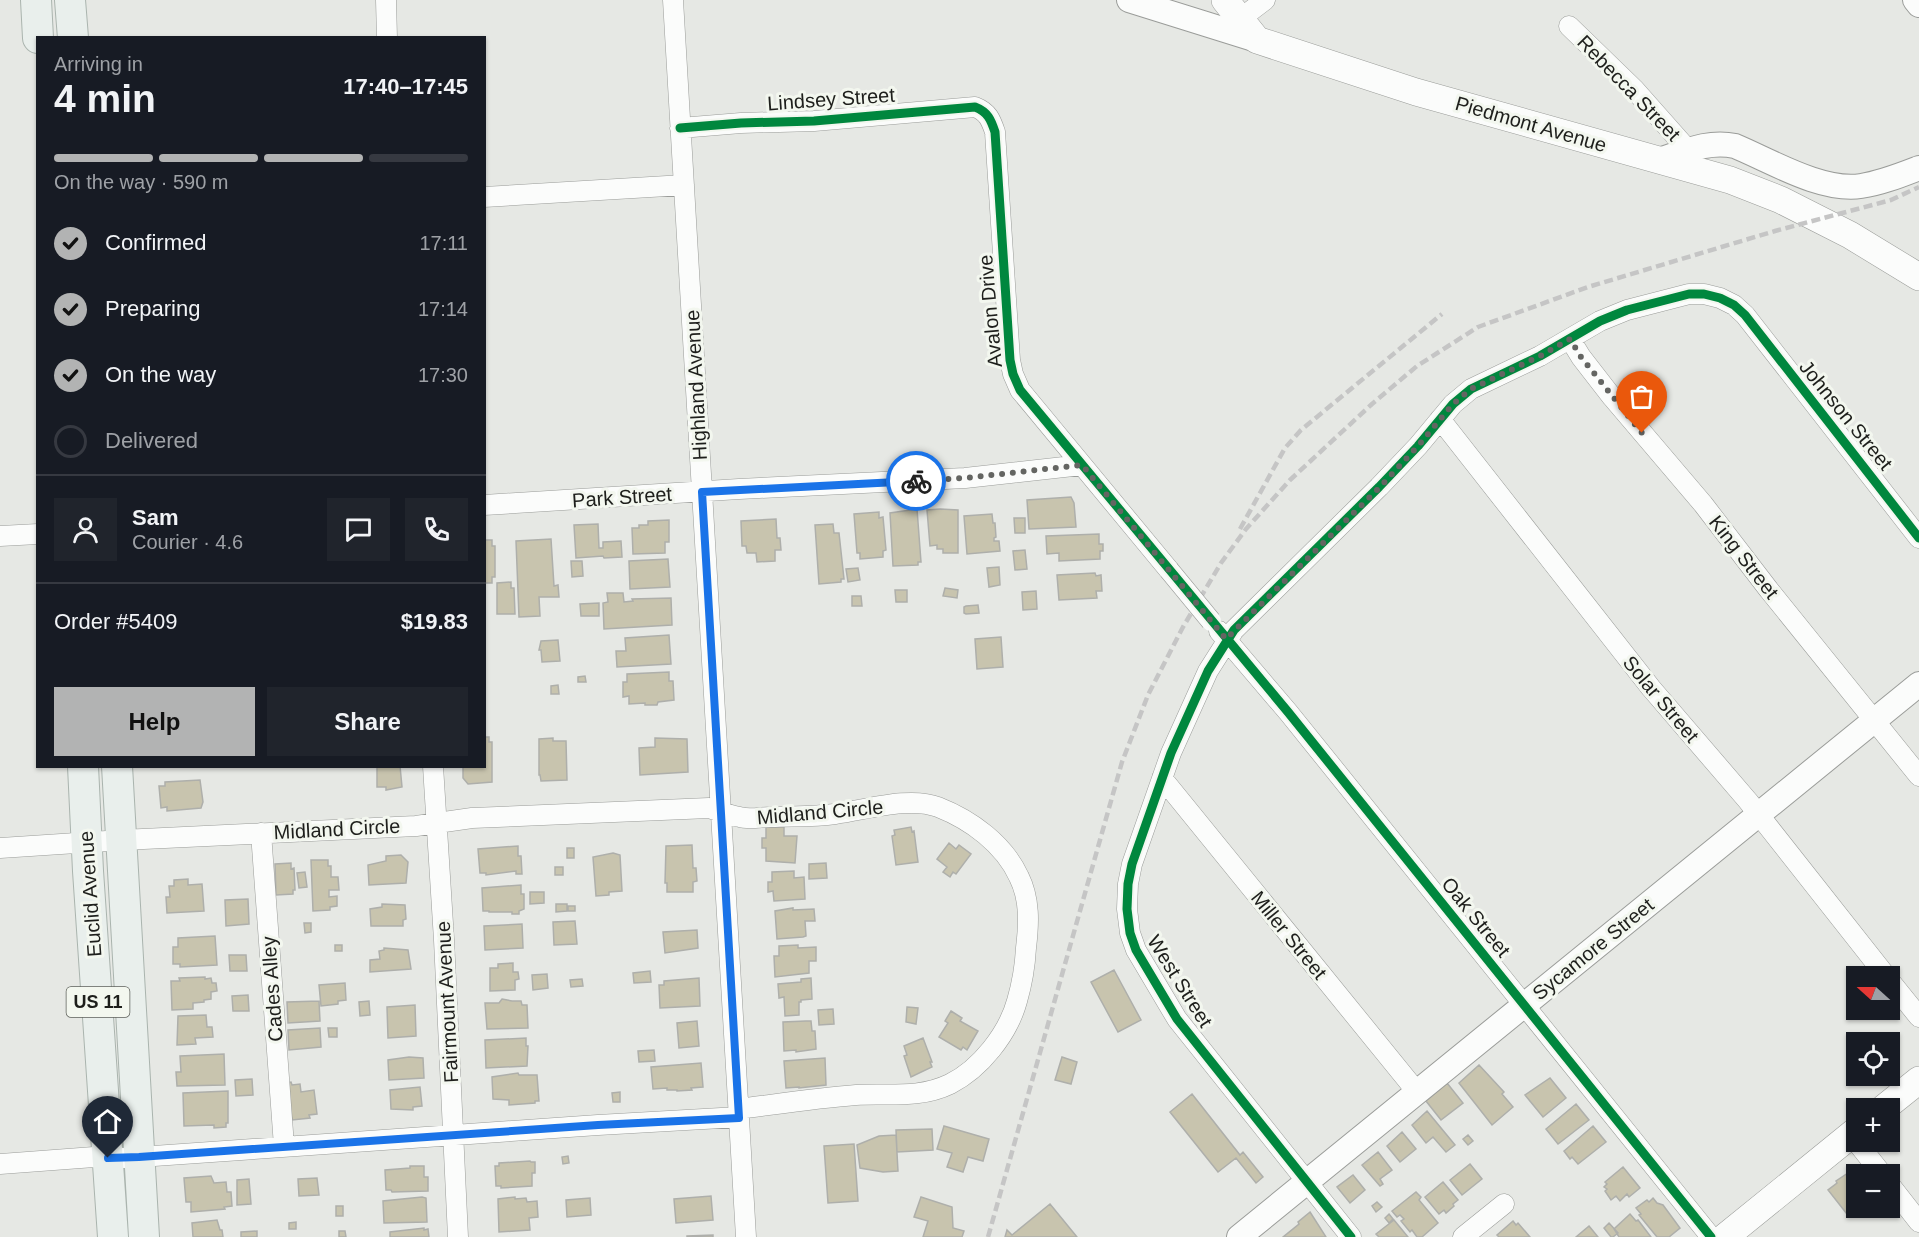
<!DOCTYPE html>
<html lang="en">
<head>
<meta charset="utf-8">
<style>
	body { margin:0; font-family:Helvetica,sans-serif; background:#20242c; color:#f1f3f6; height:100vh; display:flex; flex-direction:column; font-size:22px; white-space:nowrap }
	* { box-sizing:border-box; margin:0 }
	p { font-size:20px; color:#9ea1a6 }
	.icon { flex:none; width:33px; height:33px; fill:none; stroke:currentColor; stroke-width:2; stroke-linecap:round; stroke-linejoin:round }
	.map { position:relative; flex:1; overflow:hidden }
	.sheet { position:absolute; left:36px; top:36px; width:450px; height:732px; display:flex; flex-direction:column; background:#171b24; border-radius:0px; box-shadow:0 2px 4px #0004 }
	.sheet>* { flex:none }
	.needle { width:39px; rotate:291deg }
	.fabs { position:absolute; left:1846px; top:966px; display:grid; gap:12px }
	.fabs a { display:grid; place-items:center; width:54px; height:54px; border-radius:0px; background:#171b24; box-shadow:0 2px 4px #0004; font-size:30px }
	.pin { position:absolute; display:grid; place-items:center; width:51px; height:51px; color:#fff; margin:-62px -26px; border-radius:50% 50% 50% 0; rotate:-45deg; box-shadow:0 0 6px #0007 }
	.pin .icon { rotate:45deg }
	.courier { position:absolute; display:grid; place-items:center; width:60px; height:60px; margin:-30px; border:4px solid #1a73e8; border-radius:50%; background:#fff; color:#222; box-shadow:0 2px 8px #0007 }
	.overview em { font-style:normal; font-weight:800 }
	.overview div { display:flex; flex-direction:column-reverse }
	.overview { display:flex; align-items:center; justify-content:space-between; height:102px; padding:0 18px }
	h1 { font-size:39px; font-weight:800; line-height:45px }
	.bar { display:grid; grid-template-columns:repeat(4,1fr); gap:9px 6px; align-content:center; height:72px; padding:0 18px }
	.bar i { height:8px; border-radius:4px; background:#363941 }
	.bar .active { background:#b2b3b3 }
	.bar p { grid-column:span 4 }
	.line { display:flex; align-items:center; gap:15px; padding:0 18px; border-top:2px solid #363941 }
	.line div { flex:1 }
	.round { display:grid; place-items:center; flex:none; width:63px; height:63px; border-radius:0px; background:#20242c }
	ol { padding:0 18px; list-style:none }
	li { display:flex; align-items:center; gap:18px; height:66px }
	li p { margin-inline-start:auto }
	li .icon { padding:6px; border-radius:50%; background:#b2b3b3; color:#111; stroke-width:4 }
	li:last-child { color:#9ea1a6 }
	li i { width:33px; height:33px; border:3px solid #363941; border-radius:50% }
	.primary-button { display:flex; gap:12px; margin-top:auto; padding:12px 18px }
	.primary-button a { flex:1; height:69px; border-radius:0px; background:#b2b3b3; color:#111; font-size:24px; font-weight:800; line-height:69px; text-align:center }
	.primary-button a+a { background:#20242c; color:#f1f3f6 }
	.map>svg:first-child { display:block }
	.building { fill:#c8c4ae; stroke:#aeafab; stroke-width:1.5 }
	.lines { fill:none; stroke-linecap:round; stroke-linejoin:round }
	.minor-casing { stroke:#9a9c99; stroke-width:21 }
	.tertiary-casing { stroke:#9a9c99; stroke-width:26 }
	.secondary-casing { stroke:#9a9c99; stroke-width:28 }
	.primary-casing { stroke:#aab4ae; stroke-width:32 }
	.minor { stroke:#fbfcfb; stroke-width:20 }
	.tertiary { stroke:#fbfcfb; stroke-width:24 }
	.secondary { stroke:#fbfcfb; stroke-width:27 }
	.primary { stroke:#e9efec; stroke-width:30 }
	.rail { stroke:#c5c5c5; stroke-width:4.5; stroke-dasharray:9 4.5; stroke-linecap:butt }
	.minor-bridge-casing { stroke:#9a9c99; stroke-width:21; stroke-linecap:butt }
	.minor-bridge { stroke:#fbfcfb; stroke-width:20 }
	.cycleway-casing { stroke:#f3f7ef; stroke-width:13 }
	.cycleway { stroke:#00873e; stroke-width:9 }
	.done { stroke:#646562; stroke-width:6; stroke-dasharray:0 10.8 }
	.route { stroke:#1a73e8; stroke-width:8 }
	.labels { text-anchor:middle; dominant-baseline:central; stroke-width:6; stroke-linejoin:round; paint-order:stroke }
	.shield { fill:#f3f7ef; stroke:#5e605b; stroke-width:1.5 }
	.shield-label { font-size:18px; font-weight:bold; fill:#1e1f1c }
	.street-label { font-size:20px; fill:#1e1f1c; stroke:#f3f7ef }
</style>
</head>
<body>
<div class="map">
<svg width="1919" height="1237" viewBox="0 0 1919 1237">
	<rect width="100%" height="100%" fill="#e6e8e4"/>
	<path class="building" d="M1071,497L1074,503L1076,527L1029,529L1027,500Z
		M917,509L921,562H918V565L893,566L890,513Z
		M940,509L958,510V553H943V549H937V545L930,546L927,510Z
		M879,512V518L883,517L886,550L883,551V557L860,559V553H857L854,514Z
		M992,514L993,523H995L996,537L994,538V541H999L1000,551L967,554L964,516Z
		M1014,518H1025V533H1015Z
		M776,519L777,538H780L781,550H775V561L757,562L756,553H747L746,546H742L741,521Z
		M669,520V542H665V553L633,554L632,528H639V525H648V521Z
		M598,524L599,548H603V542L621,541L622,557L604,558L603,556L576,558L574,525Z
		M833,524L834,533H839L844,579H841V582L819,584L815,525Z
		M1099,534V544H1103V551H1100V559L1059,561V553L1047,554L1046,536Z
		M551,539L554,586L558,585L559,597H539L540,616L519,617L516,541Z
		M484,540H492V546H495V577H492V583H484Z
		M1025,550L1027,569L1015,570L1013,551Z
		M668,559L670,587L630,589L629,561Z
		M571,561H582L583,576L572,577Z
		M999,567L1000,585L989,587L987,568Z
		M858,568L860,580L848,582L846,569Z
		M1095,573L1096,576L1101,575L1102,591H1096L1097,598L1059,600L1057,575Z
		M511,582V588H514L515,614H497V583Z
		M945,588L958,590L957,598L943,596Z
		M895,590H907V602H896Z
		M1036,591L1037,609L1023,610L1022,592Z
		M607,593H623L624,602L633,601L632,599L671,598L672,625L604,629L603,603L608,602Z
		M852,596H861L862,606H852Z
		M599,603V616H581L580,604Z
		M978,605L979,613L966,614L964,613V607L966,606Z
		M669,635L671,664L617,667L616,651H626L625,638Z
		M1001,637L1003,667L977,669L975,639Z
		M558,640L560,661L542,662L541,650H539L541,641Z
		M669,672V681H673L674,700L658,702L657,705H645V703L629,704V696L623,697V682H627V674Z
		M585,676L586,682H578V677Z
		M558,685L559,694H551V686Z
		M484,737H489V742H492V782L468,784L463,778V766H484Z
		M553,738V741H566L567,780L541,781L540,775H539V739Z
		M655,738L687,739L688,772L640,775L639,748L655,747Z
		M377,766H400L402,787L386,790V787H377Z
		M200,780L203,802L201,808L167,811V807L161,808L159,786H165V782Z
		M766,827H784V836H797L795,863L766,861V848H762V838H766Z
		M911,827L912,832L914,831L918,862L896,865L892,836L895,835L894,830Z
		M949,843L956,849L959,845L971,854L956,874L953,872L950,877L943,872L947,867L937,859Z
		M692,845L693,868H696L697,881L693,882V892H667V883H665L666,846Z
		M518,846V856H521L522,874H516V871L486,875V873H480L478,849Z
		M567,848H574V858H567Z
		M613,853L620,855L622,891L609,892V895L596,896L593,857Z
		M401,855L408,862L406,883L369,885L368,865L386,861V856Z
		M311,860H328V866H331V877H338L339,890H329V897L337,896V906L330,907V910L313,911Z
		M291,863V869L294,868L295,890H293V894L276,895L275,864Z
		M826,863L827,878L809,879V864Z
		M555,867H563V875H555Z
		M794,871V878L804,877L805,899L774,901L773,891L768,892V882H772V872Z
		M305,872L307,887L299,888L297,873Z
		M188,879V885L202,884L204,911L167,913L166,897H170L169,886H174V880Z
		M521,885V894H524V909L519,911V914H512V912H489V911H483L482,888Z
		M530,892H544V903L530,904Z
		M248,899L249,924L226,926L225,900Z
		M382,904L405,905L406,919L403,920V926H371L370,909L382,907Z
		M556,904H567V911L556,912Z
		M568,906H575V911H568Z
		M793,908V910L814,909L815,921H805L806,936L803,937L777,939L775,911Z
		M575,921L577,944L554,945L553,922Z
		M304,923H311V932L305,933Z
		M522,924L523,948L485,950L484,926Z
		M697,930L698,948L665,953L663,932Z
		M215,936L217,965L180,967V964H173V947H178V938Z
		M335,945H342V951H335Z
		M798,945V948L816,947V961H809V973L775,977L774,956H779V946Z
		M384,948L408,950L411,969L370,972V960L380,959L379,951L384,950Z
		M229,955H246L247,971H230Z
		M513,963V972H518L519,979L515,980V990L490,991V968H498V964Z
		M1114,970L1141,1020L1118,1032L1091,982Z
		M650,971L651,982L634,983L633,973Z
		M547,974L548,988L533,990L532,975Z
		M205,977V979L211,978L212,983H216L217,991L211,992V999L204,1000V1002L193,1003V1009L172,1010L171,981H180L179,978Z
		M699,978L700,1006L660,1008L659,985H664V981Z
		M811,978L812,999L801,1000V1002H799V1015L785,1016L784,997L779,998L778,984L801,982V979Z
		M582,979L583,986L571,987L570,980Z
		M345,983L346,1000L338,1001V1004L321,1006L319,985Z
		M248,995L249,1011H233L232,996Z
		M502,999L512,1001H521L522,1005H527L528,1028L487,1029L485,1003H499Z
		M319,1001L320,1021L288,1023L287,1002Z
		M369,1001L370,1015L360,1016L359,1002Z
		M415,1005L416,1036L388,1038L387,1007Z
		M907,1007L918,1008L916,1024L906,1022Z
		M833,1009L834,1024L819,1025L818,1010Z
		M951,1011L962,1018L960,1021L978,1031L967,1050L963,1047L961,1050L939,1037L948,1023L945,1021Z
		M206,1015L207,1027H212L213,1037L195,1038L196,1044L177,1045L178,1016Z
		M697,1021L699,1046L679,1048L677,1023Z
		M806,1021H811L812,1031H815L816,1049L796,1052V1050L784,1051L783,1022Z
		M320,1028L321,1047L289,1050L288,1030Z
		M328,1028H337V1037H329Z
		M526,1038V1046H528L527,1066L486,1068L485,1040Z
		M923,1038L932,1062H930L932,1067L911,1077L904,1056L907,1055L904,1046Z
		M654,1050L655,1061L639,1062L638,1051Z
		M224,1054L225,1085L177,1086L176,1072H181L180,1056Z
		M409,1057L423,1058L424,1078L389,1080L388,1060Z
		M1062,1057L1077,1062L1071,1084L1055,1080Z
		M825,1058L826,1085L799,1088V1087L786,1088L784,1061Z
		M701,1063L703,1087L691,1088L692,1090L677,1091V1090H667V1088L653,1089L651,1067Z
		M1479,1065L1504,1092L1502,1094L1513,1107L1492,1125L1459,1083Z
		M518,1073L519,1075H537L539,1101H535V1103L509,1105V1100L493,1099L492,1077Z
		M1550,1078L1566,1098L1543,1117L1525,1095Z
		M252,1079L253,1095L236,1096L235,1080Z
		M291,1082L292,1085L300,1084L301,1092L314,1090L317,1114L309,1115L310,1118L292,1120L285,1083Z
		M1447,1083L1463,1103L1441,1120L1426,1101Z
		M420,1087L422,1106L413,1107V1110L391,1109L390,1090Z
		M228,1091V1123H226V1127L214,1128V1125L184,1126L183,1093Z
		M620,1092V1102H613L612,1093Z
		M1192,1094L1240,1155L1243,1152L1263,1177L1256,1183L1236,1158L1218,1172L1170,1112Z
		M1576,1104L1589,1120L1558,1144L1546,1129Z
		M1427,1111L1455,1145L1446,1152L1433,1137L1426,1143L1412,1125Z
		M944,1126L989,1139L983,1161L968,1157L963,1172L947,1167L952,1153L937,1149Z
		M1593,1126L1606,1142L1578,1164L1572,1157L1570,1159L1564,1151Z
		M932,1129L933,1150L897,1152L896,1130Z
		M1402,1132L1416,1149L1400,1162L1387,1146Z
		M896,1135L898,1171L883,1172L860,1168L857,1145L879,1136Z
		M1468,1135L1473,1141L1468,1145L1463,1139Z
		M854,1144L858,1201L828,1203L824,1146Z
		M1378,1152L1392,1170L1380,1179L1383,1184L1380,1186L1362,1165Z
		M568,1156L569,1163L563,1164L562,1157Z
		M530,1161L531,1162H535V1173H532V1186L501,1188V1186H496L495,1166H499V1163Z
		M1470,1164L1482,1179L1462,1195L1450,1180Z
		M410,1166H424V1177H428V1191L392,1192L391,1190H386L385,1170L410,1168Z
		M1623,1167L1640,1188L1629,1197L1627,1194L1620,1201L1616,1196L1611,1200L1605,1191L1607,1189L1604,1187L1607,1184L1605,1182Z
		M1854,1169L1858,1174L1857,1208H1863L1851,1217L1848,1213L1847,1214L1828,1190L1837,1183L1836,1181Z
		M1353,1175L1365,1190L1350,1203L1337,1187Z
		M211,1176L214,1183L226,1182L227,1192H231L232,1206L224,1207L225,1209L191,1212V1202H186L184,1178Z
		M317,1178L319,1195L299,1196L298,1179Z
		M249,1179L251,1204L237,1205V1180Z
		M1443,1182L1458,1200L1453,1204L1454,1206L1446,1213L1444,1210L1439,1214L1425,1197Z
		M1416,1192L1421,1197L1419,1200L1438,1223L1422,1237H1417L1412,1230L1410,1232L1401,1221L1404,1219L1400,1215L1397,1217L1392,1211Z
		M711,1196L713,1220L676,1223L674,1199Z
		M422,1197L426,1198L427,1222L384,1223L383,1201Z
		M515,1197V1199L526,1198L527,1202L537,1201L538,1217L529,1218L530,1230L499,1232L498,1199Z
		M921,1197L952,1207L953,1228L964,1231L962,1237H923L928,1221L914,1217Z
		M590,1198L591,1215L567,1217L566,1200Z
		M1653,1198L1657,1203L1663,1205L1680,1228L1669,1237H1657L1639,1215L1641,1214L1636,1208L1647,1200L1649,1202Z
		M1377,1202L1382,1207L1376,1212L1372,1206Z
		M1050,1204L1077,1237H1005L1007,1230L1012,1235Z
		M336,1206H343V1216H336Z
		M1310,1212L1326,1237H1283L1299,1224L1298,1222Z
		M1389,1214L1393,1219L1389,1223L1385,1218Z
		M1630,1214L1636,1221L1638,1220L1651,1237H1619L1614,1229Z
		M217,1220L220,1230H222L223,1237H193L192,1223Z
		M1394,1220L1408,1237H1379L1376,1234Z
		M1513,1221L1516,1225L1518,1223L1530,1237H1499L1497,1235Z
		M296,1222V1229H289V1223Z
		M1609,1223L1618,1233L1613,1237H1611L1604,1228Z
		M1589,1226L1598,1237H1576Z
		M424,1228V1230L428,1229L429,1237H390V1232Z
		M257,1231V1237H241V1232Z
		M339,1231H345L346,1237H339Z
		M713,1235V1237H687V1236Z"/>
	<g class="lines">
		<g class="minor-casing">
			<path id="minor" d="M386,0L387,38
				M673,0L746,1237
				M1240,19L1265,0
				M1569,26L1634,89L1688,150
				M680,128L741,123L814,121L975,107C988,112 991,120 995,132L1010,360L1013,374L1020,390L1169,570
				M484,197L684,185
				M1570,339L1581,357L1612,397L1703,504L1769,590L1919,776
				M1440,419L1651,688L1748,801L1886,976
				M484,505L739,489L965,478L1082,465
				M0,536L38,534
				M1219,631L1288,712L1711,1237
				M433,766L444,940L458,1237
				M1162,778L1417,1092
				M261,833L284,1146
				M0,848L122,840L416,826L472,818L709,808C719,811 729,815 740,817C749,820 761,817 771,817C792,816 814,817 835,814C866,810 909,796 938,807C971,820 1004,844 1019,877C1030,899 1029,923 1026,948C1025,966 1022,984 1017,1001C1008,1034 980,1069 950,1084C919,1099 888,1093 856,1095C817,1098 778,1104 739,1109
				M1890,981L1919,1017
				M1851,1135L1882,1174
				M0,1164L94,1157L125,1158L598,1125L739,1117
				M1890,1185L1919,1222
				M1351,1237L1177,1019L1136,950L1130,933L1127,909L1128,884L1132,864L1171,753L1208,671L1234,630L1379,487L1418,446L1453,404L1471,389L1540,356L1600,321L1627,310L1689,294H1704L1720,298L1734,305L1745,315L1919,538
				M1463,1237L1504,1204"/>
		</g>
		<g class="tertiary-casing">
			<path id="tertiary" d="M1129,0L1257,40
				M1915,0L1919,5
				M1659,160C1684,152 1708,140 1735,146C1771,161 1822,192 1861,186C1881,183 1901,175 1919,168
				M1239,1237L1919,684"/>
		</g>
		<g class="secondary-casing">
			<path id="secondary" d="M1225,0L1257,40L1416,92L1730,180L1781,200L1850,235L1919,277
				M1884,1108L1919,1080
				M1725,1237L1857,1130"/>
		</g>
		<g class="primary-casing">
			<path id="primary" d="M36,0L38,38
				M70,0L73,38
				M83,766L88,871L113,1237
				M117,766L144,1237"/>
		</g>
		<use href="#minor" class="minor"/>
		<use href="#tertiary" class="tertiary"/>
		<use href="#secondary" class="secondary"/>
		<use href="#primary" class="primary"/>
		<path class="rail" d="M1240,529L1285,448L1301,430L1442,314
			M988,1237L1122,762L1148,695L1183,627L1221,563L1246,529L1290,480L1372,404L1417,366L1478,327L1588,287L1775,231L1891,200L1919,187"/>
		<g class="minor-bridge-casing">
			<path id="minor-bridge" d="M1169,570L1211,621"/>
		</g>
		<use href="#minor-bridge" class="minor-bridge"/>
		<g class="cycleway-casing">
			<path id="cycleway" d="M680,128L741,123L814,121L975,107C988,112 991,120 995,132L1010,360L1013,374L1020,390L1288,712L1711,1237
				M1351,1237L1177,1019L1136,950L1130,933L1127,909L1128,884L1132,864L1171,753L1208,671L1234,630L1379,487L1418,446L1453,404L1471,389L1540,356L1600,321L1627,310L1689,294H1704L1720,298L1734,305L1745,315L1919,538"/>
		</g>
		<use href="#cycleway" class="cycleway"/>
	</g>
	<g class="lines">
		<path class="done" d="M916,481L965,478L1082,465L1226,639L1379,488L1418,446L1453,404L1471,389L1540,356L1570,339L1581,357L1642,433"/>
		<path class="route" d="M108,1158L139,1157L598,1125L739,1118L702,492L916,481"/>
	</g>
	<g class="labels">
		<rect class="shield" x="66.5" y="987" width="63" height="30" rx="4.5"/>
		<g class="shield-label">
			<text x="98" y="1002">US 11</text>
		</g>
		<g class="street-label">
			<text transform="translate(1629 88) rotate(46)">Rebecca Street</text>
			<text transform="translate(831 99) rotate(-4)">Lindsey Street</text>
			<text transform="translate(1531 124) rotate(16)">Piedmont Avenue</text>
			<text transform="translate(990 311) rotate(-95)">Avalon Drive</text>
			<text transform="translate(696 385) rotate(-93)">Highland Avenue</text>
			<text transform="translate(1846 415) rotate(51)">Johnson Street</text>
			<text transform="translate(622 497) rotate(-4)">Park Street</text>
			<text transform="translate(1744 557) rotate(52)">King Street</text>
			<text transform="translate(1661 699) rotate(50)">Solar Street</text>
			<text transform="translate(820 812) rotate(-5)">Midland Circle</text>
			<text transform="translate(337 829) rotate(-3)">Midland Circle</text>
			<text transform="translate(90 894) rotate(-94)">Euclid Avenue</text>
			<text transform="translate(1476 917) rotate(51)">Oak Street</text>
			<text transform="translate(1289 935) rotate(51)">Miller Street</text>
			<text transform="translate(1593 949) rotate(-39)">Sycamore Street</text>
			<text transform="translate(1180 981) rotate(58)">West Street</text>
			<text transform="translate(272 989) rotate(-94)">Cades Alley</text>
			<text transform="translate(447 1002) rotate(-93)">Fairmount Avenue</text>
		</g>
	</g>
</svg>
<div class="fabs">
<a><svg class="needle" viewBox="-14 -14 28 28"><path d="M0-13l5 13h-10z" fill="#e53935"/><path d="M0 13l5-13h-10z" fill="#9ea1a6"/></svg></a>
<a><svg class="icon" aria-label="locate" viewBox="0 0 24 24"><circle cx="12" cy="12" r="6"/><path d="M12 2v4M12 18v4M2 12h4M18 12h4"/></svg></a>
<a>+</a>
<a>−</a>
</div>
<div class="pin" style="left:1642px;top:433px;background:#ea580c"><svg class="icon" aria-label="bag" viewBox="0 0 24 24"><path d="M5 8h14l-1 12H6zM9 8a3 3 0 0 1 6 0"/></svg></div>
<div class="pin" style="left:108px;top:1158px;background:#1f2937"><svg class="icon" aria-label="home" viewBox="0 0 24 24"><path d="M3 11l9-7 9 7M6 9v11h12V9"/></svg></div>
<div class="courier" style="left:916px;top:481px"><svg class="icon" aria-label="bike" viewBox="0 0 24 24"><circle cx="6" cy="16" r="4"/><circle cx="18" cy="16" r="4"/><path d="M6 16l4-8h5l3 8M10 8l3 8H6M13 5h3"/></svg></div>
<section class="sheet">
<div class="overview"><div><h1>4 min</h1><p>Arriving in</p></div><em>17:40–17:45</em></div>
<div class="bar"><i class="active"></i><i class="active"></i><i class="active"></i><i></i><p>On the way · 590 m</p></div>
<ol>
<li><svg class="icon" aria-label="check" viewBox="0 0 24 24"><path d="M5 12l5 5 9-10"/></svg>Confirmed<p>17:11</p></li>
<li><svg class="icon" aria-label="check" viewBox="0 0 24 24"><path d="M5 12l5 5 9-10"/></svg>Preparing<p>17:14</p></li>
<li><svg class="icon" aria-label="check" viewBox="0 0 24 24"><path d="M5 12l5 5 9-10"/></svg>On the way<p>17:30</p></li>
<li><i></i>Delivered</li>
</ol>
<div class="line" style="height:108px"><a class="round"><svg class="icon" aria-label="person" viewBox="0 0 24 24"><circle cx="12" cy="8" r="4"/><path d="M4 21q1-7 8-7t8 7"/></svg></a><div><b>Sam</b><p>Courier · 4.6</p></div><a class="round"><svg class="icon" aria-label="chat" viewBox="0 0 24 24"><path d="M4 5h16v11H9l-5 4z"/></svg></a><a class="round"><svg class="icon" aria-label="phone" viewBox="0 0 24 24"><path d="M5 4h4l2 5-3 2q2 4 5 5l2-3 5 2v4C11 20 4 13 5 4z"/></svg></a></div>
<div class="line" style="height:78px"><div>Order #5409</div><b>$19.83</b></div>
<div class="primary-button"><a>Help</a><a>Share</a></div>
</section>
</div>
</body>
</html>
